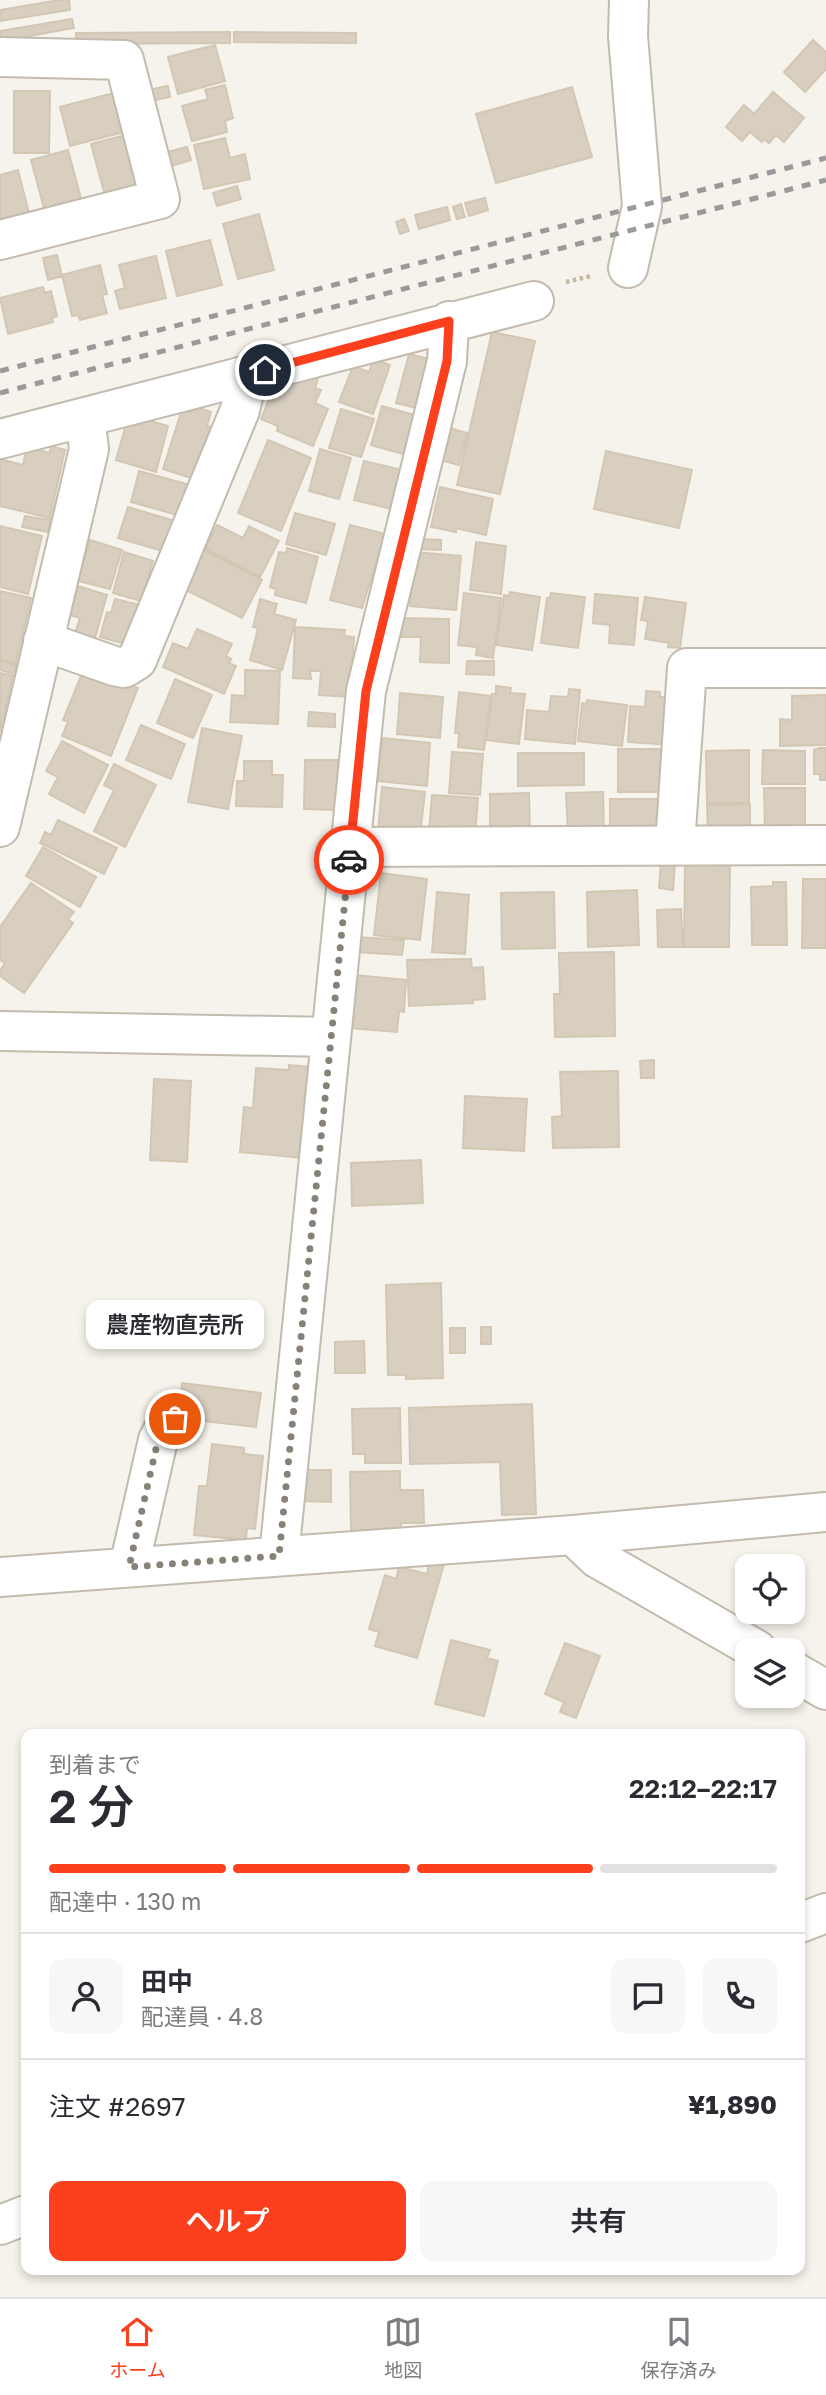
<!DOCTYPE html>
<html lang="ja">
<head>
<meta charset="utf-8">
<style>
	body { margin:0; font-family:"Golos Text","Noto Sans JP",sans-serif; background:#f7f7f7; color:#2b2b33; height:100vh; display:flex; flex-direction:column; font-size:26px; white-space:nowrap }
	* { box-sizing:border-box; margin:0 }
	p { font-size:23px; color:#7c7c81 }
	.icon { flex:none; width:38px; height:38px; fill:none; stroke:currentColor; stroke-width:2; stroke-linecap:round; stroke-linejoin:round }
	.map { position:relative; flex:1; overflow:hidden }
	.details { position:absolute; left:21px; top:1729px; width:784px; height:546px; display:flex; flex-direction:column; background:#fff; border-radius:14px; box-shadow:0 4px 10px #0003 }
	.details>* { flex:none }
	.tools { position:absolute; left:735px; top:1554px; display:grid; gap:14px }
	.tools a { display:grid; place-items:center; width:70px; height:70px; border-radius:14px; background:#fff; box-shadow:0 4px 10px #0003; font-size:35px }
	.pin { position:absolute; display:grid; place-items:center; width:60px; height:60px; color:#fff; margin:-30px; border:4px solid #fff; border-radius:50%; box-shadow:0 2px 7px #0007 }
	.courier { position:absolute; display:grid; place-items:center; width:70px; height:70px; margin:-35px; border:5px solid #fc3f1d; border-radius:50%; background:#fff; color:#222; box-shadow:0 2px 9px #0007 }
	.bubble { position:absolute; height:49px; border-radius:14px; background:#fff; box-shadow:0 4px 10px #0003; font-size:23px; font-weight:600; line-height:49px; text-align:center }
	.headline em { font-style:normal; font-weight:600 }
	.headline div { display:flex; flex-direction:column-reverse }
	.headline { display:flex; align-items:center; justify-content:space-between; height:119px; padding:0 28px }
	h1 { font-size:46px; font-weight:600; line-height:52px }
	.bar { display:grid; grid-template-columns:repeat(4,1fr); gap:10px 7px; align-content:center; height:84px; padding:0 28px }
	.bar i { height:9px; border-radius:5px; background:#e1e1e2 }
	.bar .on { background:#fc3f1d }
	.bar p { grid-column:span 4 }
	.line { display:flex; align-items:center; gap:18px; padding:0 28px; border-top:2px solid #e1e1e2 }
	.line div { flex:1 }
	.round { display:grid; place-items:center; flex:none; width:74px; height:74px; border-radius:14px; background:#f7f7f7 }
	.button { display:flex; gap:14px; margin-top:auto; padding:14px 28px }
	.button a { flex:1; height:80px; border-radius:14px; background:#fc3f1d; color:#fff; font-size:28px; font-weight:600; line-height:80px; text-align:center }
	.button a+a { background:#f7f7f7; color:#2b2b33 }
	.dock { display:flex; justify-content:space-around; align-items:center; height:98px; border-top:2px solid #e1e1e2; background:#fff; font-size:19px; color:#7c7c81 }
	.dock a { display:grid; justify-items:center; gap:4px }
	.dock .on { color:#fc3f1d }
	.map>svg:first-child { display:block }
	.building { fill:#d8cfc1; stroke:#d3c7b4; stroke-width:2 }
	.lines { fill:none; stroke-linecap:round; stroke-linejoin:round }
	.minor-casing { stroke:#c2bbae; stroke-width:42 }
	.path { stroke:#c4b79f; stroke-width:4.5; stroke-dasharray:3.5 3.5; stroke-linecap:butt }
	.minor { stroke:#fff; stroke-width:38 }
	.rail { stroke:#9a9a9a; stroke-width:5; stroke-dasharray:9 9; stroke-linecap:butt }
	.done { stroke:#878178; stroke-width:7; stroke-dasharray:0 12.6 }
	.route { stroke:#fc3f1d; stroke-width:9 }
</style>
</head>
<body>
<div class="map">
<svg width="826" height="2297" viewBox="0 0 826 2297">
	<rect width="100%" height="100%" fill="#f6f3ec"/>
	<path class="building" d="M59,0H69L70,10L0,21V10Z
		M72,19L74,28L2,41L0,31Z
		M230,32V43L76,44V33Z
		M234,32L356,33V43L234,42Z
		M813,40L826,52V69L805,92L784,72Z
		M215,45L225,81L178,94L168,57Z
		M225,85L233,118L225,121L227,132L192,141L182,106L208,99L205,90Z
		M168,86L170,97L150,101L148,90Z
		M572,87L592,157L496,183L476,114Z
		M14,91H50L49,153H14Z
		M773,92L804,118L784,142L776,135L769,143L764,139L762,142L750,132L742,141L726,127L744,105L754,114Z
		M114,93L124,132L70,146L60,107Z
		M125,135L138,184L128,187L130,197L107,203L91,144Z
		M225,138L230,158L245,154L250,179L204,189L194,145Z
		M187,147L191,160L168,167L164,153Z
		M68,150L82,202L45,212L31,160Z
		M18,170L31,221L0,229V175Z
		M237,186L241,199L217,206L213,193Z
		M485,198L488,210L469,216L465,203Z
		M461,204L465,217L457,219L453,207Z
		M447,207L450,220L419,229L415,215Z
		M259,214L274,270L238,279L223,224Z
		M404,219L409,231L400,234L396,222Z
		M210,240L222,285L177,296L166,251Z
		M57,255L62,276L48,280L43,258Z
		M156,256L166,298L120,309L115,291L125,288L119,265Z
		M100,265L107,294L102,295L107,313L80,320L78,315L72,316L62,275Z
		M43,287L45,293L51,291L57,316L52,318L53,322L8,334L0,298Z
		M492,332L535,341L500,494L457,485Z
		M409,354L433,360L420,409L396,403Z
		M373,359L390,365L373,414L339,402L353,366L369,372Z
		M320,373L315,388L321,390L315,403L328,409L313,446L277,431L278,426L261,419L274,387Z
		M193,406L211,412L207,426L211,427L194,479L163,469L182,409L191,413Z
		M382,406L414,415L403,454L371,445Z
		M341,409L374,419L361,457L329,448Z
		M143,419L168,426L156,472L116,460L127,421L142,425Z
		M449,428L467,433L459,465L440,460Z
		M268,440L311,458L281,531L238,513Z
		M51,446L65,450L50,518L0,506V459L23,465L27,447L50,453Z
		M320,449L351,458L339,499L309,491Z
		M606,451L692,470L679,528L594,509Z
		M364,461L402,470L392,509L354,500Z
		M139,471L190,485L181,516L131,502Z
		M440,487L493,499L486,535L456,528V532L431,527Z
		M128,507L175,521L166,552L118,538Z
		M295,513L335,524L326,555L286,544Z
		M25,516L50,520L48,532L22,527Z
		M217,525L243,538L249,526L279,541L260,577L205,549Z
		M350,525L385,534L362,608L330,600Z
		M0,526L42,536L28,594L0,587Z
		M416,539L441,540V550L416,549Z
		M90,540L122,550L110,589L78,581Z
		M476,542L506,546L501,594L470,590Z
		M287,548L318,557L306,603L275,595L276,589L270,587L279,552L286,553Z
		M201,549L262,580L242,618L182,588Z
		M124,552L153,561L141,601L113,593Z
		M414,552L461,556L456,610L410,606Z
		M78,586L107,595L95,638L75,633L80,618L70,615Z
		M0,591L31,598L16,663L0,660Z
		M510,592L540,597L532,650L496,645L504,595L509,596Z
		M464,593L501,598L493,658L476,655L477,647L458,645Z
		M551,593L585,597L578,648L541,643L547,598H550Z
		M595,594L638,598L634,645L609,643L610,625L593,623Z
		M645,597L686,603L680,648L668,647L669,643L645,639L648,621L641,620Z
		M115,599L140,605L133,631L128,630L125,644L100,637L107,612L111,613Z
		M260,599L277,604L274,614L296,620L282,670L250,660L258,628L253,627Z
		M397,618L449,619V663L420,662L421,637H396Z
		M295,627L345,630L344,636L354,637L350,697L319,695L321,671H310L311,679L293,678Z
		M197,629L232,644L226,656L231,659L229,663L236,666L224,694L163,667L173,643L188,649Z
		M0,661L16,665L14,674L0,670Z
		M467,661H494V675L466,674Z
		M245,670L280,671L278,724L230,722L232,695L245,696Z
		M83,671L138,688L111,756L62,736L68,722L63,720Z
		M0,673L13,676L0,732Z
		M175,679L212,695L193,738L157,723Z
		M496,686L511,688L510,693L525,694L519,744L486,740L492,694H496Z
		M569,689L580,690L575,744L525,739L527,710L549,712L551,696L568,697Z
		M646,691L660,692V697H675L672,745L628,742L630,706L645,707Z
		M459,692L491,696L484,750L458,747L459,733H455Z
		M400,693L443,697L440,738L397,734Z
		M826,695V745L780,746V719L792,720V696Z
		M587,700L627,705L622,746L578,741L582,703L586,704Z
		M309,712L335,714V727L308,726Z
		M141,725L185,744L171,779L126,760Z
		M202,728L242,736L228,809L188,802Z
		M382,738L430,743L427,786L378,781Z
		M62,741L108,765L84,813L49,794L58,777L46,771Z
		M819,748H826V780H820V774H814V750Z
		M618,749H667L666,792H618Z
		M749,750V803H707L706,751Z
		M763,750L805,751V784H762Z
		M452,752L483,754L480,795L449,793Z
		M518,753H584V785L518,786Z
		M305,760H338L337,810L304,809Z
		M244,761H272V775H283L282,807L236,806L237,781H244Z
		M114,764L156,785L125,847L94,831L114,790L104,785Z
		M382,787L425,792L420,836L378,831Z
		M764,788H805V832H765Z
		M603,792L604,833L568,834L566,793Z
		M529,793L530,834L490,835V794Z
		M432,795L478,798L475,835L429,832Z
		M610,799H658V832L610,833Z
		M750,804V830L708,831L707,805Z
		M58,820L117,848L104,874L40,843L45,832L51,835Z
		M43,847L96,877L80,907L26,876Z
		M661,862L675,863L673,890L659,888Z
		M685,863H730L729,947H684Z
		M381,873L427,879L420,940L374,935Z
		M803,879H826V948H802Z
		M773,882H786L787,945H752L751,887L773,886Z
		M31,883L74,912L68,919L73,923L24,993L0,976V971L5,963L0,960V927Z
		M637,890L639,945L588,947L587,892Z
		M437,892L469,895L465,954L432,952Z
		M554,892L555,948L502,949L501,893Z
		M681,909L683,947H658L657,910Z
		M356,937L404,940L402,955L355,952Z
		M614,952L615,1036L555,1037L554,994H560L559,953Z
		M471,959L472,968L483,967L485,999L473,1000V1003L409,1006L407,960Z
		M354,975L406,980L404,1012L399,1011L397,1032L349,1028Z
		M654,1060V1078H641L640,1061Z
		M289,1065L310,1067L302,1158L240,1152L244,1107L253,1108L256,1068L289,1070Z
		M618,1071L619,1147L553,1148L552,1117L562,1116L560,1072Z
		M154,1079L191,1081L187,1162L150,1160Z
		M465,1096L527,1099L524,1151L463,1148Z
		M421,1160L423,1203L352,1206L351,1163Z
		M441,1283L443,1378L406,1379V1375H388L386,1285Z
		M481,1327H491V1344H481Z
		M450,1328H465V1353H450Z
		M364,1341L365,1373H335V1342Z
		M182,1383L261,1393L256,1427L178,1418Z
		M532,1404L536,1514L502,1515L500,1462L410,1464L409,1408Z
		M400,1408L401,1463H365V1454H353L352,1409Z
		M212,1444L244,1448V1454L263,1456L255,1529L247,1528L246,1540L194,1535L199,1486H207Z
		M302,1470H331V1502L302,1501Z
		M400,1471V1490H423L424,1523H401V1531L351,1532L350,1472Z
		M430,1560L444,1564L417,1658L375,1646L379,1632L369,1629L385,1575L396,1579L399,1567L427,1574Z
		M451,1640L490,1650L487,1658L498,1661L484,1716L435,1704Z
		M565,1643L600,1656L576,1718L560,1712L564,1702L545,1694Z"/>
	<g class="lines">
		<g class="minor-casing">
			<path id="minor" d="M0,57L124,60L160,199L0,240
				M628,268L642,206L628,36L629,0
				M0,439L534,301
				M43,641L114,666L124,668L137,660L240,410L243,397L239,377
				M0,827L89,449L85,418
				M675,845L687,668H826
				M350,847L826,845
				M0,1031L331,1037
				M573,1535L597,1558L757,1650
				M279,1556L366,691L447,361L449,321
				M129,1567L158,1440L166,1425L175,1419
				M0,1577L573,1535L826,1512
				M793,1671L826,1690
				M800,1923L826,1913
				M0,2225L26,2215"/>
		</g>
		<path class="path" d="M566,282L591,276"/>
		<use href="#minor" class="minor"/>
		<path class="rail" d="M0,371L826,158
			M0,393L826,180"/>
	</g>
	<g class="lines">
		<path class="done" d="M175,1419L166,1425L158,1440L129,1567L279,1556L349,860"/>
		<path class="route" d="M265,370L449,321L447,361L366,691L349,860"/>
	</g>
</svg>
<div class="tools">
<a><svg class="icon" aria-label="locate" viewBox="0 0 24 24"><circle cx="12" cy="12" r="6"/><path d="M12 2v4M12 18v4M2 12h4M18 12h4"/></svg></a>
<a><svg class="icon" aria-label="layers" viewBox="0 0 24 24"><path d="M12 4l9 5-9 5-9-5zM3 14l9 5 9-5"/></svg></a>
</div>
<div class="pin" style="left:175px;top:1419px;background:#ea580c"><svg class="icon" aria-label="bag" viewBox="0 0 24 24"><path d="M5 8h14l-1 12H6zM9 8a3 3 0 0 1 6 0"/></svg></div>
<div class="pin" style="left:265px;top:370px;background:#1f2937"><svg class="icon" aria-label="home" viewBox="0 0 24 24"><path d="M3 11l9-7 9 7M6 9v11h12V9"/></svg></div>
<div class="courier" style="left:349px;top:860px"><svg class="icon" aria-label="car" viewBox="0 0 24 24"><path d="M5 17H2v-5l4-1 3-4h7l3 4 3 1v5h-3M9 17h6M6 11h13"/><circle cx="7" cy="17" r="2"/><circle cx="17" cy="17" r="2"/></svg></div>
<div class="bubble" style="left:86px;top:1300px;width:178px">農産物直売所</div>
<section class="details">
<div class="headline"><div><h1>2 分</h1><p>到着まで</p></div><em>22:12–22:17</em></div>
<div class="bar"><i class="on"></i><i class="on"></i><i class="on"></i><i></i><p>配達中 · 130 m</p></div>
<div class="line" style="height:126px"><a class="round"><svg class="icon" aria-label="person" viewBox="0 0 24 24"><circle cx="12" cy="8" r="4"/><path d="M4 21q1-7 8-7t8 7"/></svg></a><div><b>田中</b><p>配達員 · 4.8</p></div><a class="round"><svg class="icon" aria-label="chat" viewBox="0 0 24 24"><path d="M4 5h16v11H9l-5 4z"/></svg></a><a class="round"><svg class="icon" aria-label="phone" viewBox="0 0 24 24"><path d="M5 4h4l2 5-3 2q2 4 5 5l2-3 5 2v4C11 20 4 13 5 4z"/></svg></a></div>
<div class="line" style="height:91px"><div>注文 #2697</div><b>¥1,890</b></div>
<div class="button"><a>ヘルプ</a><a>共有</a></div>
</section>
</div>
<nav class="dock">
<a class="on"><svg class="icon" aria-label="home" viewBox="0 0 24 24"><path d="M3 11l9-7 9 7M6 9v11h12V9"/></svg>ホーム</a>
<a><svg class="icon" aria-label="map" viewBox="0 0 24 24"><path d="M3 6l6-2 6 2 6-2v14l-6 2-6-2-6 2zM9 4v14M15 6v14"/></svg>地図</a>
<a><svg class="icon" aria-label="saved" viewBox="0 0 24 24"><path d="M7 4h10v16l-5-4-5 4z"/></svg>保存済み</a>
</nav>
</body>
</html>
